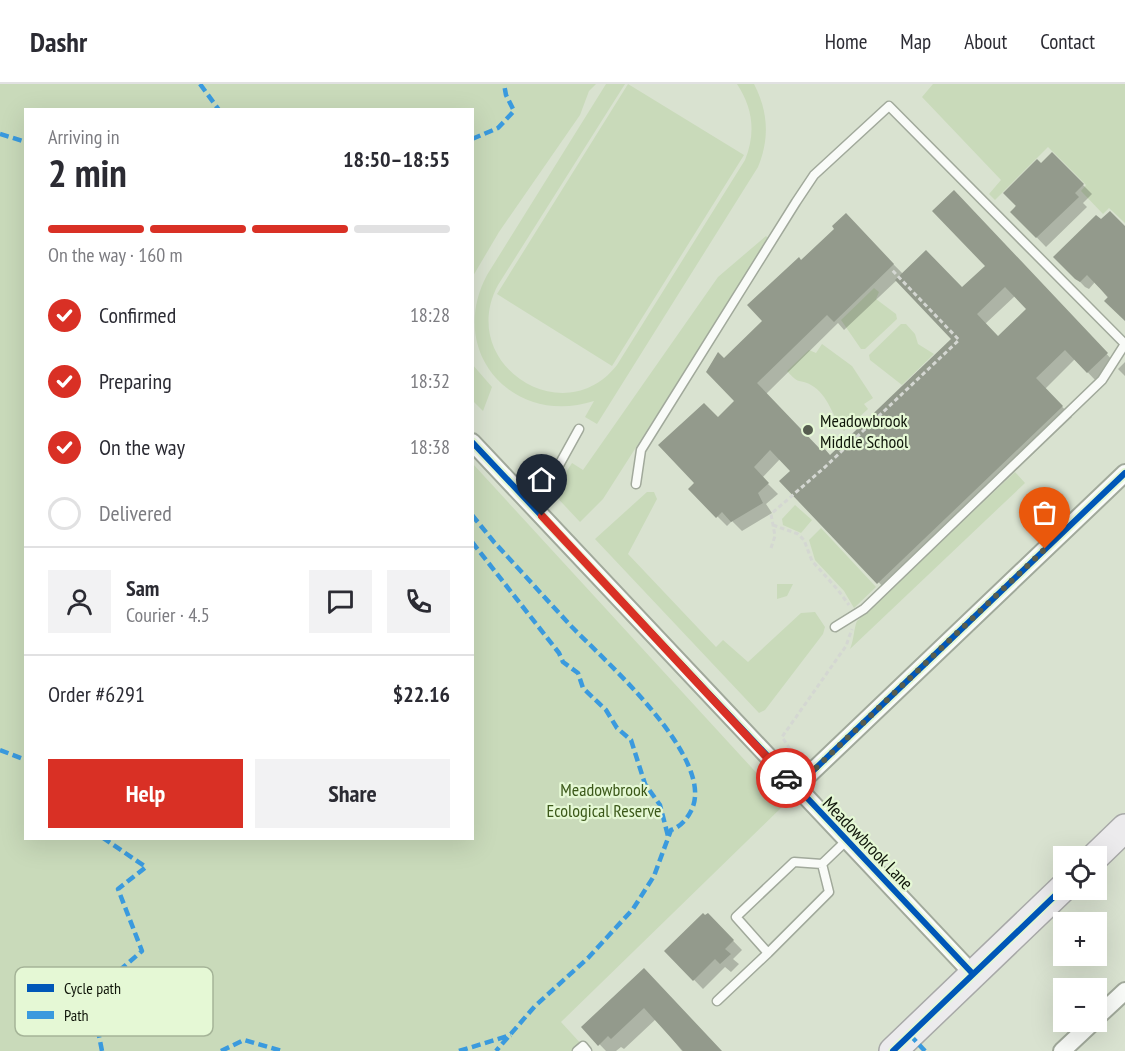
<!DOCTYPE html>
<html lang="en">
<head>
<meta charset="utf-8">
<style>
	body { margin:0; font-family:"PT Sans Narrow",sans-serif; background:#f2f2f3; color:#2b2b33; height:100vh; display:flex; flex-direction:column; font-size:22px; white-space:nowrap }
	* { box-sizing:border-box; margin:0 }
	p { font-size:20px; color:#7c7c81 }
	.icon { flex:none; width:33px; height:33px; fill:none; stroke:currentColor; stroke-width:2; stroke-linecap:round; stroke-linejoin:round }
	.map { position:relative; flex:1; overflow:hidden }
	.drawer { position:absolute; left:24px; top:24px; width:450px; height:732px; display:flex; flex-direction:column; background:#fff; border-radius:0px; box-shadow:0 6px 24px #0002 }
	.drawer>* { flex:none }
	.tools { position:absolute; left:1053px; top:762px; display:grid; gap:12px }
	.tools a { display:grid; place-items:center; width:54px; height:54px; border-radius:0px; background:#fff; box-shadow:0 6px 24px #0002; font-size:30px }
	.pin { position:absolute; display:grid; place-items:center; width:51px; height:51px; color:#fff; margin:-62px -26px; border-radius:50% 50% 50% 0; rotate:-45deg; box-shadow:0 0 6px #0007 }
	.pin .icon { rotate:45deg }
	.courier { position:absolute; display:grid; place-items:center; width:60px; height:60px; margin:-30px; border:4px solid #d93025; border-radius:50%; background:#fff; color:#222; box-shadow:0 2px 8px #0007 }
	.summary em { font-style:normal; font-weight:700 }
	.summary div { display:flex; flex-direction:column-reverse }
	.summary { display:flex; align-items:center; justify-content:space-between; height:102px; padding:0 24px }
	h1 { font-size:39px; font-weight:700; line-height:45px }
	.bar { display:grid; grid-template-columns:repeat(4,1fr); gap:9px 6px; align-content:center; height:72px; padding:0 24px }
	.bar i { height:8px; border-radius:4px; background:#e1e1e2 }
	.bar .on { background:#d93025 }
	.bar p { grid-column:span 4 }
	.line { display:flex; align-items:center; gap:15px; padding:0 24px; border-top:2px solid #e1e1e2 }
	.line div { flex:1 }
	.round { display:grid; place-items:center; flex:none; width:63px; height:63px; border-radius:0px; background:#f2f2f3 }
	ol { padding:0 24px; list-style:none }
	li { display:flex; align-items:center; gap:18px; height:66px }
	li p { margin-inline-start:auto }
	li .icon { padding:6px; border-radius:50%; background:#d93025; color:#fff; stroke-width:4 }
	li:last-child { color:#7c7c81 }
	li i { width:33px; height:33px; border:3px solid #e1e1e2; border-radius:50% }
	.action { display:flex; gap:12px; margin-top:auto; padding:12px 24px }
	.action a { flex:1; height:69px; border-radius:0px; background:#d93025; color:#fff; font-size:24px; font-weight:700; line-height:69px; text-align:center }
	.action a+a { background:#f2f2f3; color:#2b2b33 }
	header { display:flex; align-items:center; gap:36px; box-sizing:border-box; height:84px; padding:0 30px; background:#fff; border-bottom:2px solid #e1e1e2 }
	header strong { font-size:28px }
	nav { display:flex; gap:33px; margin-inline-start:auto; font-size:21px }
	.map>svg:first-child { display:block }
	.green { fill:#c9daba }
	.shadow { fill:#0003; fill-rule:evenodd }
	.building { fill:#939a8c; fill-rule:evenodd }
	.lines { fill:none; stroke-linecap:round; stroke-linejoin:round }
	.service-casing { stroke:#a1a99b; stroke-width:11 }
	.minor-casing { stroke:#a1a99b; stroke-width:20 }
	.primary-casing { stroke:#a8a9a8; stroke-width:30 }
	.path { stroke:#d4d7d2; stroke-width:3; stroke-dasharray:4.5 3; stroke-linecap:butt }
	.service { stroke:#f9fbf8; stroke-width:8 }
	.minor { stroke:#f9fbf8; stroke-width:16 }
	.primary { stroke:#ecebed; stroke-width:27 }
	.quiet { stroke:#3a9ade; stroke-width:4.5; stroke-dasharray:9 4.5; stroke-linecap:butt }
	.cycleway-casing { stroke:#e5f8d5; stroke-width:10 }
	.cycleway { stroke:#0057b8; stroke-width:6 }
	.done { stroke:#565d4f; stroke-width:6; stroke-dasharray:0 10.8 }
	.route { stroke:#d93025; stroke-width:8 }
	.poi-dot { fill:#565d4f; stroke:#e5f8d5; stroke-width:2 }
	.labels { text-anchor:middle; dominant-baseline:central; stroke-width:4.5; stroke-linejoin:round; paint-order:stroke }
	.poi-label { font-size:18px; fill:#10160a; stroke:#e5f8d5; text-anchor:start }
	.park-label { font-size:18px; fill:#3b5819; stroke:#e5f8d5 }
	.street-label { font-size:18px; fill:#10160a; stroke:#e5f8d5 }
	.key { fill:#e5f8d5; stroke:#a5b498; stroke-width:1.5 }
	.key-label { font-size:16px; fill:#10160a }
</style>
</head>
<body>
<header>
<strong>Dashr</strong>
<nav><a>Home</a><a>Map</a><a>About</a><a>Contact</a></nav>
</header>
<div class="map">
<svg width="1125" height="967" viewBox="0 0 1125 967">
	<rect width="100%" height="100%" fill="#d9e2d0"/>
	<path class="green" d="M0,0H596L589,7L580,31L499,148L473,192L472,26H26V754H472L473,380L785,720L561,938L583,962L577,967H0Z
		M606,0H625L498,201C456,279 563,350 617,281L745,76C756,49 753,24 737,0H754C768,27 770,54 758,83L597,340L585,333L594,317C513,343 446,268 487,191Z
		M628,0L744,71L612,282L497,210Z
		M933,0H1125V139L1109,124L1103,130L1081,107L1086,101L1048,63L995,116L989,110L1001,96L922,13Z
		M766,152L769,155L603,415L580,438L550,406L561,396L572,379L583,386L718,193Z
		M874,204L879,208L876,215L896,230L897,235L865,265H861L841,236Z
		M901,240H906L915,250L918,260L934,270L902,301L870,276L869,271Z
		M822,260L852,282L873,314L864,320L868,325L844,347C832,333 829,311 811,301C799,294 800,302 787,287L809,266L816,269Z
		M472,280L492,303L483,327L473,317Z
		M1015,388L1025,399L850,565C854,556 854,543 857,537Z
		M647,408H654L657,415L628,470L716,563L723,556L748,578L801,529L815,528L825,543L823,550L765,626L759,629L595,455Z
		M795,421L812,436L801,449L783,441L782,435Z
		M821,444L876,503L854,524L844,507L815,476L809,456Z
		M777,500H793L787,512L777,515Z"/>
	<path class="shadow" d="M1052,70L1092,110L1083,119L1087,123L1046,163L1012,128L1041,81Z
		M963,118L1116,280L1097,298L1075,275L1045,305L1072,333L888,508L781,397L792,387L780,375L762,394L778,410L766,420L772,429L742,447L732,437L727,442L690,405L696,400L718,335L736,317L724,276L764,237L801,178L836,145L846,132L903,190L962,205L987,182ZM897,196L954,255L831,373L822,369L766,310L838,239L844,246ZM1015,212L1028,225L998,254L985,240Z
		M1101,138L1125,144V235L1095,198L1089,205L1085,203L1056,173Z
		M1125,278V292L1118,285Z
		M708,831L742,866L733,875L739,880L731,888L725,883L703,905L666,867Z
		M644,886L721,967H682L656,935L624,965L621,963L616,967H606L583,943Z"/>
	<path class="building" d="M1052,68L1084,100L1075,109L1079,113L1036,154L1010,128L1016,122L1003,109L1037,75L1041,79Z
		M954,106L1108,269L1087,289L1065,266L1036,294L1063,322L877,500L779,397L790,387L770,366L754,383L769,399L758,409L763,419L731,438L722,428L716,434L688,405L694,399L658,361L704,319L718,333L734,317L706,288L718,268L724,274L762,237L747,221L799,173L801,176L834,145L832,142L846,129L894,180L834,238L827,231L757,299L822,367L824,364L830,371L951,255L895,196L926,166L962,203L985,182L932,127ZM1005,203L1026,225L998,252L977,230Z
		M1110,127L1125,142V237L1104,217L1108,213L1087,191L1080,198L1075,195L1053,173L1096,131L1101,135Z
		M703,829L705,831L708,829L734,856L725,865L731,870L720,880L715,875L693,897L664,867Z
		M644,884L722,967H683L644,924L611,955L608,952L598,962L581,943Z"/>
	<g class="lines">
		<g class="service-casing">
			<path id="service" d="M636,400L641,366L796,118L814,91L889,22L1125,260L1102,296L864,525L835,543
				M526,416L558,383L579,345
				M822,780L829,808L768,869L736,833L794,778L822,780L846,757
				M717,917L768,869
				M577,967L583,962L587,967"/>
		</g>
		<g class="minor-casing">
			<path id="minor" d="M472,358L973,890
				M795,704L1125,389
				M1096,934L1125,907
				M1062,967L1093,938"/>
		</g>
		<g class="primary-casing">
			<path id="primary" d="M1096,772L1125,744
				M893,967L1064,803"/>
		</g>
		<path class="path" d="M773,441L798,450L804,456L812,477L838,506L849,521
			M771,464L775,452L771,430L825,383L959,256L891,185
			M804,670L790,665L782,653L846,562L852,545"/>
		<use href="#service" class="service"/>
		<use href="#minor" class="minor"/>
		<use href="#primary" class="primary"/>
		<path class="quiet" d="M200,0L219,26
			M0,50L26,58
			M472,55L498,44L514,27L506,11L504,0
			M472,431L494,458C520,486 546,515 572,543C605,577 718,676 691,727C687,735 680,743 671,746L654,792L633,825L588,874L535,922L496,967
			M472,458L559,569L563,578L578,589L583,604L606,626L617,644L631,656L645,700L660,721L668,752
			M0,666L26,676
			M910,951L925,967
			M102,967L91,911L142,867L118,805L146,783L103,754
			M221,967L244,956L282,967
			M459,967L511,951"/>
		<g class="cycleway-casing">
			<path id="cycleway" d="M472,358L973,890
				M795,704L1125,389
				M893,967L1064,803"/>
		</g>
		<use href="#cycleway" class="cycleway"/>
	</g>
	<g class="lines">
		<path class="done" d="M786,694L795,704L1045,465"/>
		<path class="route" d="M542,432L786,694"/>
	</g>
	<circle class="poi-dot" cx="808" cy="346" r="6"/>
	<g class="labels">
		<g class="poi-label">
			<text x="820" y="336">Meadowbrook<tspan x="820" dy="21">Middle School</tspan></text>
		</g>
		<g class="park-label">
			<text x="604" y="705">Meadowbrook<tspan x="604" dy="21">Ecological Reserve</tspan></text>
		</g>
		<g class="street-label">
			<text transform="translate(868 759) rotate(46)">Meadowbrook Lane</text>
		</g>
	</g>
	<rect x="15" y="883" width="198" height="69" rx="9" class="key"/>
	<rect x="27" y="900" width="27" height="8" fill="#0057b8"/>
	<rect x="27" y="927" width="27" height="8" fill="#3a9ade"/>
	<g class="key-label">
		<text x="64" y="910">Cycle path</text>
		<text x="64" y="937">Path</text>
	</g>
</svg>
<div class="tools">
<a><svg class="icon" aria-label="locate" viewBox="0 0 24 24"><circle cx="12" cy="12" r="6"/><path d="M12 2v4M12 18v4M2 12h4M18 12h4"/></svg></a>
<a>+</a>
<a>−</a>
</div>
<div class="pin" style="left:1045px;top:465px;background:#ea580c"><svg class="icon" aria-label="bag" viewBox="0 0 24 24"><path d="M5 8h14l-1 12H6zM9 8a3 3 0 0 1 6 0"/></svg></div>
<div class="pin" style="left:542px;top:432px;background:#1f2937"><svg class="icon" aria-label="home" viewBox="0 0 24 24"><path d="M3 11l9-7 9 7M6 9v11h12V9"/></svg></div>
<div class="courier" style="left:786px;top:694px"><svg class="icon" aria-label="car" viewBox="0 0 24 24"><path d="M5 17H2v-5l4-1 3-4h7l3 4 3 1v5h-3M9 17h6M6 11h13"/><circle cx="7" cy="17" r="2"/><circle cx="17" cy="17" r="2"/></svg></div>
<section class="drawer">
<div class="summary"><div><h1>2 min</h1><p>Arriving in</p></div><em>18:50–18:55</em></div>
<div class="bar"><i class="on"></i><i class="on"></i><i class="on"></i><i></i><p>On the way · 160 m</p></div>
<ol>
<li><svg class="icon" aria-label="check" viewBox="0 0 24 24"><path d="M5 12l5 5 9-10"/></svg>Confirmed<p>18:28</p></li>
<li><svg class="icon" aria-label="check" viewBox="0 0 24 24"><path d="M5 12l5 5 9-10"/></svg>Preparing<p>18:32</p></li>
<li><svg class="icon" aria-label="check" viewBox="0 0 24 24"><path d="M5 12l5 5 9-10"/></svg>On the way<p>18:38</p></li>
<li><i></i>Delivered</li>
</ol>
<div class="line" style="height:108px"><a class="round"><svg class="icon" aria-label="person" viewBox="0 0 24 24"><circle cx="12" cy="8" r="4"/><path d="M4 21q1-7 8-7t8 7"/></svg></a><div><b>Sam</b><p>Courier · 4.5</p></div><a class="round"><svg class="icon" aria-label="chat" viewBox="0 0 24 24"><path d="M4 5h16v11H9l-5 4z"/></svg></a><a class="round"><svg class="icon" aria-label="phone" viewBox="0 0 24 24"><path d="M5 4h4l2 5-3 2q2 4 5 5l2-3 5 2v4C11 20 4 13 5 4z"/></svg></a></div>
<div class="line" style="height:78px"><div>Order #6291</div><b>$22.16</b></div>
<div class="action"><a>Help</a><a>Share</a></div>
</section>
</div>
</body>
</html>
